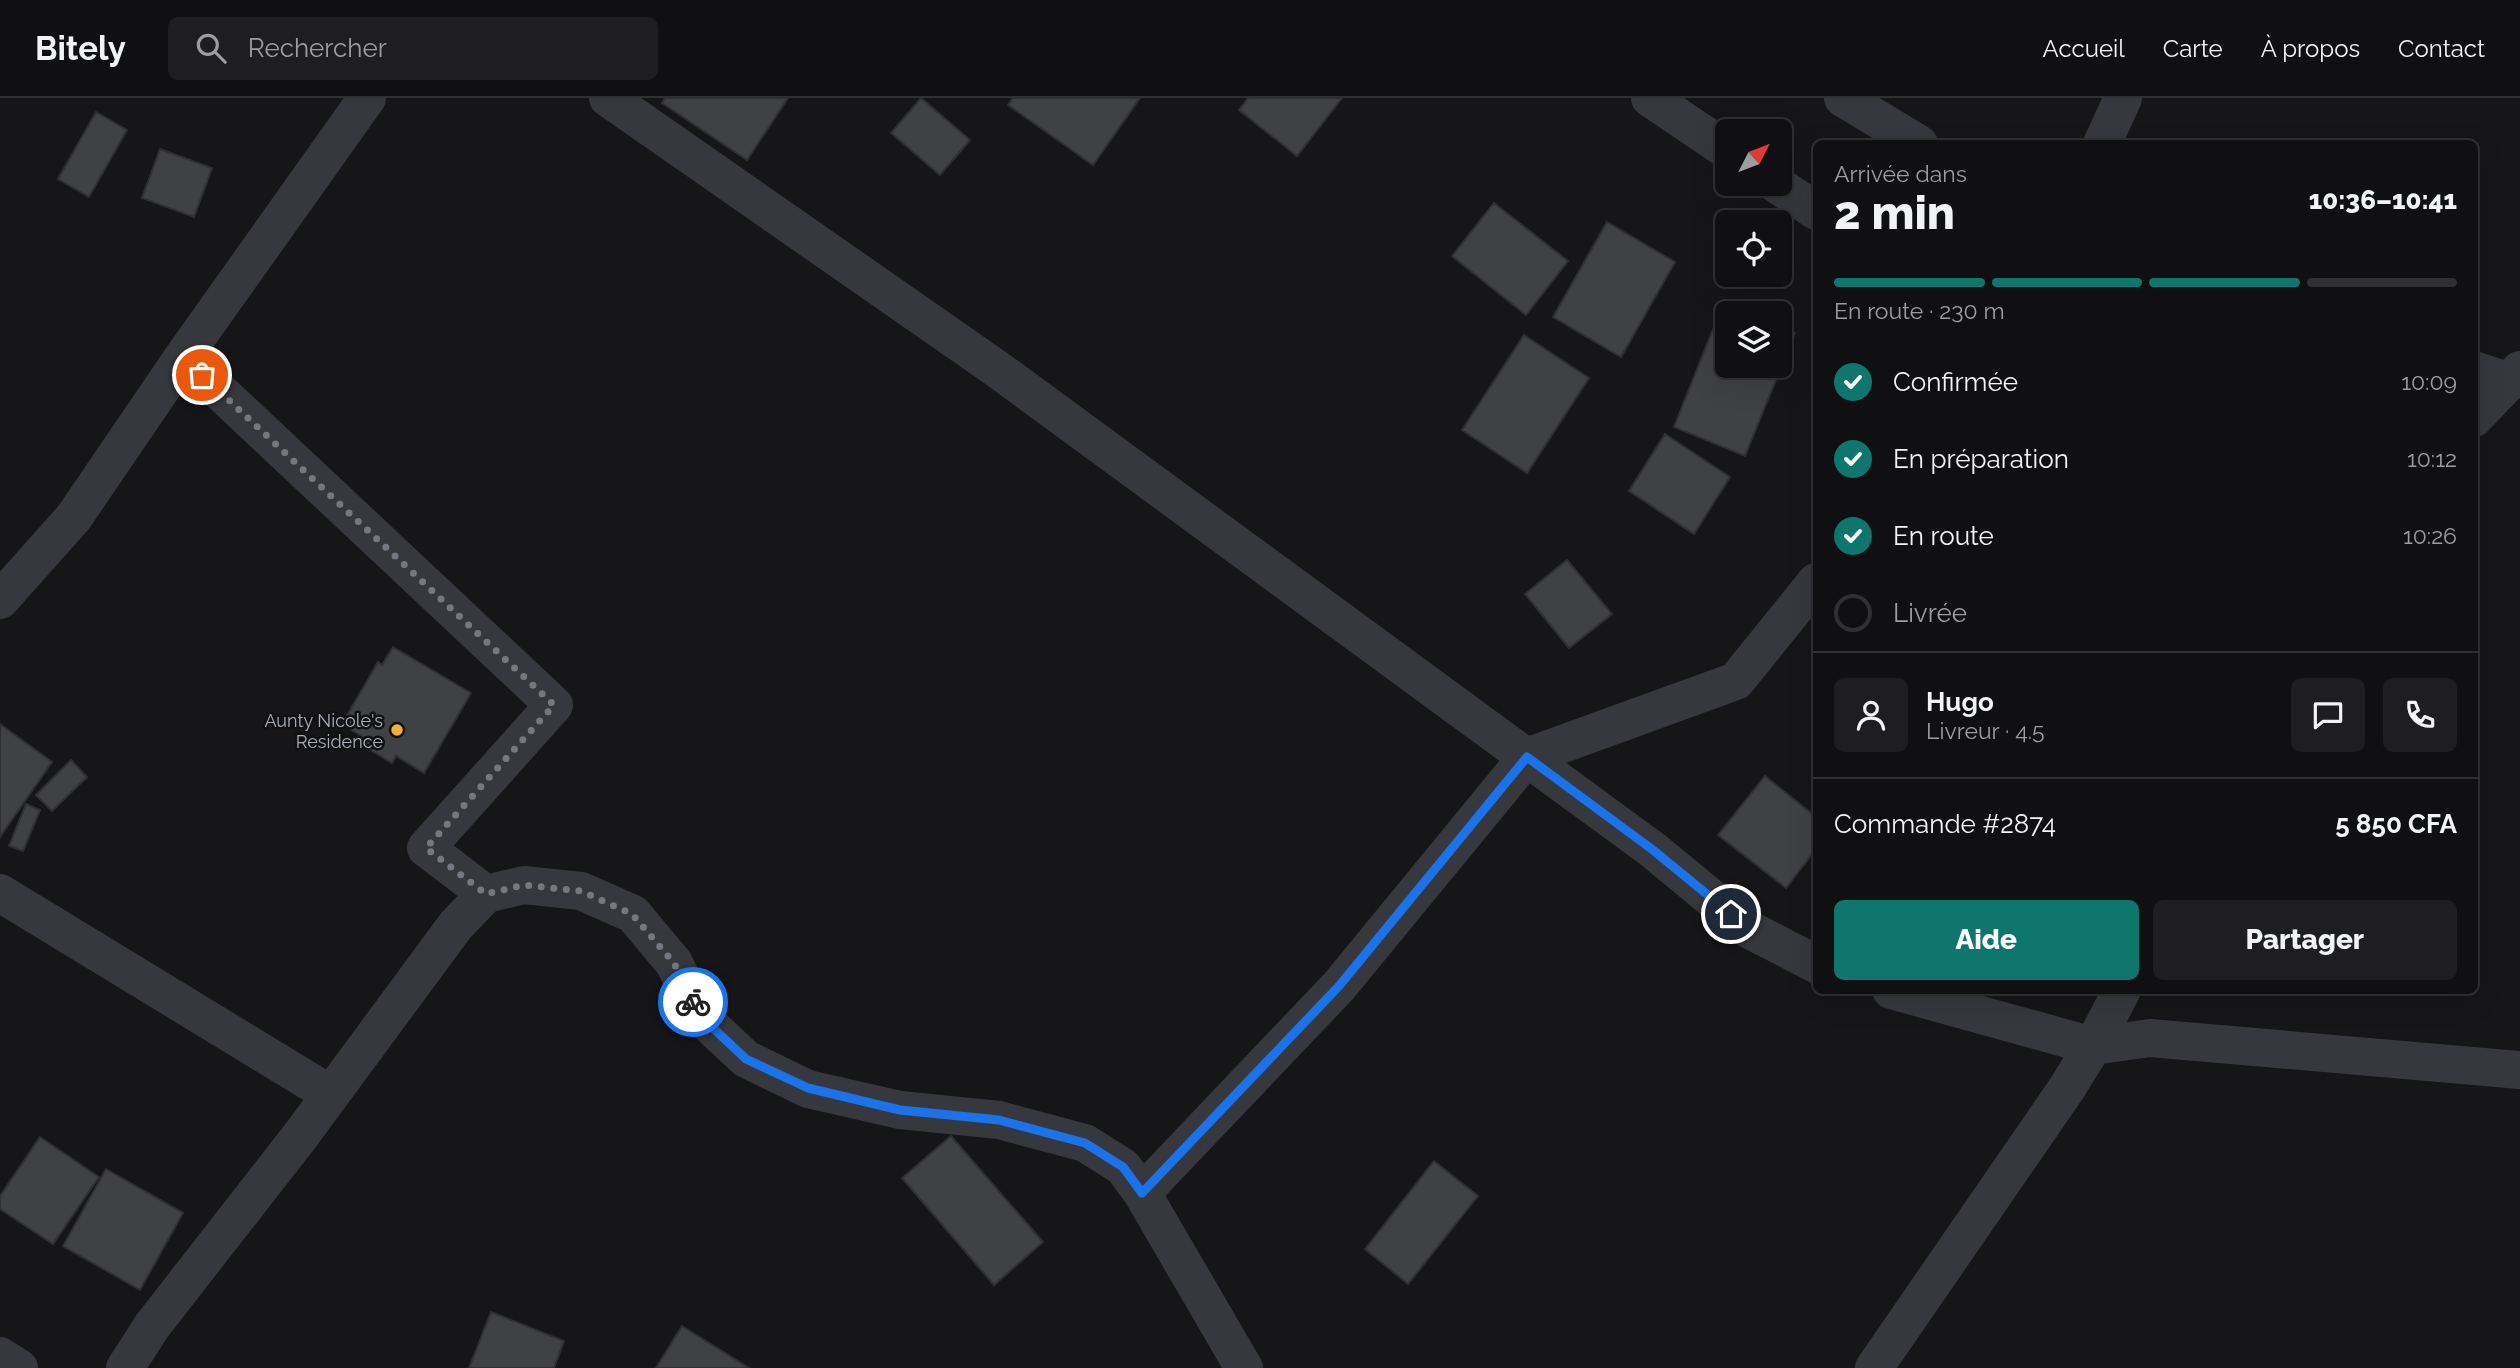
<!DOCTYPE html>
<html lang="fr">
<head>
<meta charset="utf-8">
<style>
	body { margin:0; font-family:Raleway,sans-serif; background:#1e1e20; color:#f1f3f6; height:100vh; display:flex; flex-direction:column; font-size:26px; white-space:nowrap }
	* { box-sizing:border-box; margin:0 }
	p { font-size:23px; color:#9c9d9f }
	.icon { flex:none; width:38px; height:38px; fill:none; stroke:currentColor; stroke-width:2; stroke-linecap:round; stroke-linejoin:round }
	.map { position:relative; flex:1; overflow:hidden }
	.side { position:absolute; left:1813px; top:42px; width:665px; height:854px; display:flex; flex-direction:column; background:#101012; border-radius:10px; box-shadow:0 7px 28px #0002,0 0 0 2px #303032 }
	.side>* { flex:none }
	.needle { width:46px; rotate:48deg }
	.fabs { position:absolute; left:1715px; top:21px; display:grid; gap:14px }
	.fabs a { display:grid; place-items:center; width:77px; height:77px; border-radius:10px; background:#101012; box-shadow:0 7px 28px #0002,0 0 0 2px #303032; font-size:35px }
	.pin { position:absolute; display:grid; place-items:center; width:60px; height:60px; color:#fff; margin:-30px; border:4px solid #fff; border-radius:50%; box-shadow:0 2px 7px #0007 }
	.courier { position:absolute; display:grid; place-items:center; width:70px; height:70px; margin:-35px; border:5px solid #1a73e8; border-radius:50%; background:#fff; color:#222; box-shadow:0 2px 9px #0007 }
	.headline em { font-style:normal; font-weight:800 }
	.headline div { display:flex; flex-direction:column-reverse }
	.headline { display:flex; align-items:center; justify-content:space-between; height:119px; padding:0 21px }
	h1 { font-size:46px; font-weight:800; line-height:52px }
	.bar { display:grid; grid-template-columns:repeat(4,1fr); gap:10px 7px; align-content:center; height:84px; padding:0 21px }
	.bar i { height:9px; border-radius:5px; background:#303032 }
	.bar .on { background:#0f766e }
	.bar p { grid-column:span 4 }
	.line { display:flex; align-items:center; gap:18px; padding:0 21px; border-top:2px solid #303032 }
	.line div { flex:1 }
	.round { display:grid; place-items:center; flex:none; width:74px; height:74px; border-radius:10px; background:#1e1e20 }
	ol { padding:0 21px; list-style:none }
	li { display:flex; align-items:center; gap:21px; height:77px }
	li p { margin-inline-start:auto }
	li .icon { padding:7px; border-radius:50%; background:#0f766e; color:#fff; stroke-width:4 }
	li:last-child { color:#9c9d9f }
	li i { width:38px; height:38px; border:4px solid #303032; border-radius:50% }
	.primary-button { display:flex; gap:14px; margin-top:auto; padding:14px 21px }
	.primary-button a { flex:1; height:80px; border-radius:10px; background:#0f766e; color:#fff; font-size:28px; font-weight:800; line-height:80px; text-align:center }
	.primary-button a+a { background:#1e1e20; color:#f1f3f6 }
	header { display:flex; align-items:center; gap:42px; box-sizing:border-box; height:98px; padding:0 35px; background:#101012; border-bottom:2px solid #303032 }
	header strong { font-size:33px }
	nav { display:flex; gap:38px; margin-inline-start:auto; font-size:24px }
	.search { width:490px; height:63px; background:#1e1e20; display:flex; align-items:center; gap:18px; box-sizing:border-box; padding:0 24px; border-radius:10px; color:#9c9d9f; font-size:26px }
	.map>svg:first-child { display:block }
	.building { fill:#404145; stroke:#303034; stroke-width:2 }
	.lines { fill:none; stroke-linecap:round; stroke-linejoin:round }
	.street { stroke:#37383d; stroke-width:38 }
	.done { stroke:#757880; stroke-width:7; stroke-dasharray:0 12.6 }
	.route { stroke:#1a73e8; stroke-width:9 }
	.poi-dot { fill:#f2b134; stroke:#111113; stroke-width:2.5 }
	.labels { text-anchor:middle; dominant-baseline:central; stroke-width:5; stroke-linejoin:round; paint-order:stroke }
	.poi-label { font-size:18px; fill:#a8adb8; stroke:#111113; text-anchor:end }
</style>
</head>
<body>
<header>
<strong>Bitely</strong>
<div class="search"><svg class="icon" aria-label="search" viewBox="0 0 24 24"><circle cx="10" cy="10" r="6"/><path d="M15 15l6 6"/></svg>Rechercher</div>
<nav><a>Accueil</a><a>Carte</a><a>À propos</a><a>Contact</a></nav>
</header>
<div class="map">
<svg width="2520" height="1270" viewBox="0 0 2520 1270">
	<rect width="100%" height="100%" fill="#161618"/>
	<path class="building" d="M665,0H788L747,62L662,5Z
		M921,0L970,42L940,77L891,35Z
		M1013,0H1140L1093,67L1008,7Z
		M1248,0H1342L1297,58L1239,12Z
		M96,14L127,32L89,99L58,81Z
		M160,51L212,70L194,119L142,100Z
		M1494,105L1568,163L1526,217L1452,158Z
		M1607,124L1675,164L1621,259L1553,219Z
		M1723,206L1747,215H1727V268H1780V229L1795,235L1745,358L1674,329Z
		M1524,237L1589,280L1527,375L1462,332Z
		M1665,336L1730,379L1694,436L1629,393Z
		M1567,462L1612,516L1569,550L1525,496Z
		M393,549L471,595L424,675L396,658L392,665L359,645L363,639L342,626L378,564L382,567Z
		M0,626L52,664L0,739Z
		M71,662L87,679L52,713L36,697Z
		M1765,678L1816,719V751L1786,790L1718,737Z
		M26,706L40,712L23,753L9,748Z
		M951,1038L1043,1144L994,1187L902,1080Z
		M40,1039L99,1079L53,1146L0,1111V1098Z
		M1434,1063L1478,1098L1408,1186L1365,1151Z
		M106,1071L183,1115L140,1192L63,1148Z
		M491,1214L564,1243L554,1270H469Z
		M682,1228L749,1270H656Z"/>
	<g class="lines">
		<path class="street" d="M608,0L997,271L1653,752L1750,832L1816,866
			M1650,0L1727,52
			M1843,0L1919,46
			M2102,46L2123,0
			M1776,86L1816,113
			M183,259L554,607L426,750L486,796
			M2474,272L2510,284
			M2474,320L2520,272
			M0,502L74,419L183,259L367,0
			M0,795L330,996
			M1891,892L2093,948L2150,940L2520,972
			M1142,1095L1339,888L1527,659L1736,583L1816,484
			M0,1258L19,1270
			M125,1270L152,1228L301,1037L456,827L486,796L524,787L581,793L633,816L674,865L699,917L746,961L808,991L900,1012L999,1022L1085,1045L1123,1069L1142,1095L1244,1270
			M1874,1270L2067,990L2093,948L2122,892"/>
	</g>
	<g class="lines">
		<path class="done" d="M202,277L554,607L426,750L486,796L524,787L581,793L632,816L674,865L693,904"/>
		<path class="route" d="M693,904L699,917L746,961L808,990L900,1012L999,1022L1085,1045L1123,1069L1142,1095L1339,888L1527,659L1653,752L1731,816"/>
	</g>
	<circle class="poi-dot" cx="397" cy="632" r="7"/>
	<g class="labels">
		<g class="poi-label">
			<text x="383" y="622">Aunty Nicole's<tspan x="383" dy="21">Residence</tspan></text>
		</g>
	</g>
</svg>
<div class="fabs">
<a><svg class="needle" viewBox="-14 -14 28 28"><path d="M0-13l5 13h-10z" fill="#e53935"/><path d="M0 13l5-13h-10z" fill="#9c9d9f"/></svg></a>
<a><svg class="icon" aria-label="locate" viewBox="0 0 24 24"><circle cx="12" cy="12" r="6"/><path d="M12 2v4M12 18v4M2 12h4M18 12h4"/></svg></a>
<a><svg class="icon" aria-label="layers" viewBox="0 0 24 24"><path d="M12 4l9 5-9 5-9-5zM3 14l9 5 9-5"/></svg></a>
</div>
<div class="pin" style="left:202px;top:277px;background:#ea580c"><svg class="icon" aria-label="bag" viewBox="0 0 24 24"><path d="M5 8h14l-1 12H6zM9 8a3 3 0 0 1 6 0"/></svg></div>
<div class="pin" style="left:1731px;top:816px;background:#1f2937"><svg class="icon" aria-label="home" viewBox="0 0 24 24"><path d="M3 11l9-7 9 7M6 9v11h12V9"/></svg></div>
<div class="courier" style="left:693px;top:904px"><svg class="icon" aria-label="bike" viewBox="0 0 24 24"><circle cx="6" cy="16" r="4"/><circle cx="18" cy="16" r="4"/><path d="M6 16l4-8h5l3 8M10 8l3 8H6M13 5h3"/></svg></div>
<section class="side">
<div class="headline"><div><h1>2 min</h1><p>Arrivée dans</p></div><em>10:36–10:41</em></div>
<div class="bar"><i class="on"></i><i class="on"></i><i class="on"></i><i></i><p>En route · 230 m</p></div>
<ol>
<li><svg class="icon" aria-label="check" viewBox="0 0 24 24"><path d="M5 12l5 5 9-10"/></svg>Confirmée<p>10:09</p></li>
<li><svg class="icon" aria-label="check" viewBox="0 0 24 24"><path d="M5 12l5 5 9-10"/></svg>En préparation<p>10:12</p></li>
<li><svg class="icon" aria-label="check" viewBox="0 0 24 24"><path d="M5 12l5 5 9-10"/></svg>En route<p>10:26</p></li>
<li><i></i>Livrée</li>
</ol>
<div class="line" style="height:126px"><a class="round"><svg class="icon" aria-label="person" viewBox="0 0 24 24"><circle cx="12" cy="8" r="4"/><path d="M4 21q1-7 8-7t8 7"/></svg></a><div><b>Hugo</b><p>Livreur · 4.5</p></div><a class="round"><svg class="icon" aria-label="chat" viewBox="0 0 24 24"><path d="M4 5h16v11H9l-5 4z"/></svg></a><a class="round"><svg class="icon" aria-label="phone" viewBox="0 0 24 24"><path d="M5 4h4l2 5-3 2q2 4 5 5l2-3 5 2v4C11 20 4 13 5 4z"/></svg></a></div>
<div class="line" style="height:91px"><div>Commande #2874</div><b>5 850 CFA</b></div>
<div class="primary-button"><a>Aide</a><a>Partager</a></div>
</section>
</div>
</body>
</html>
